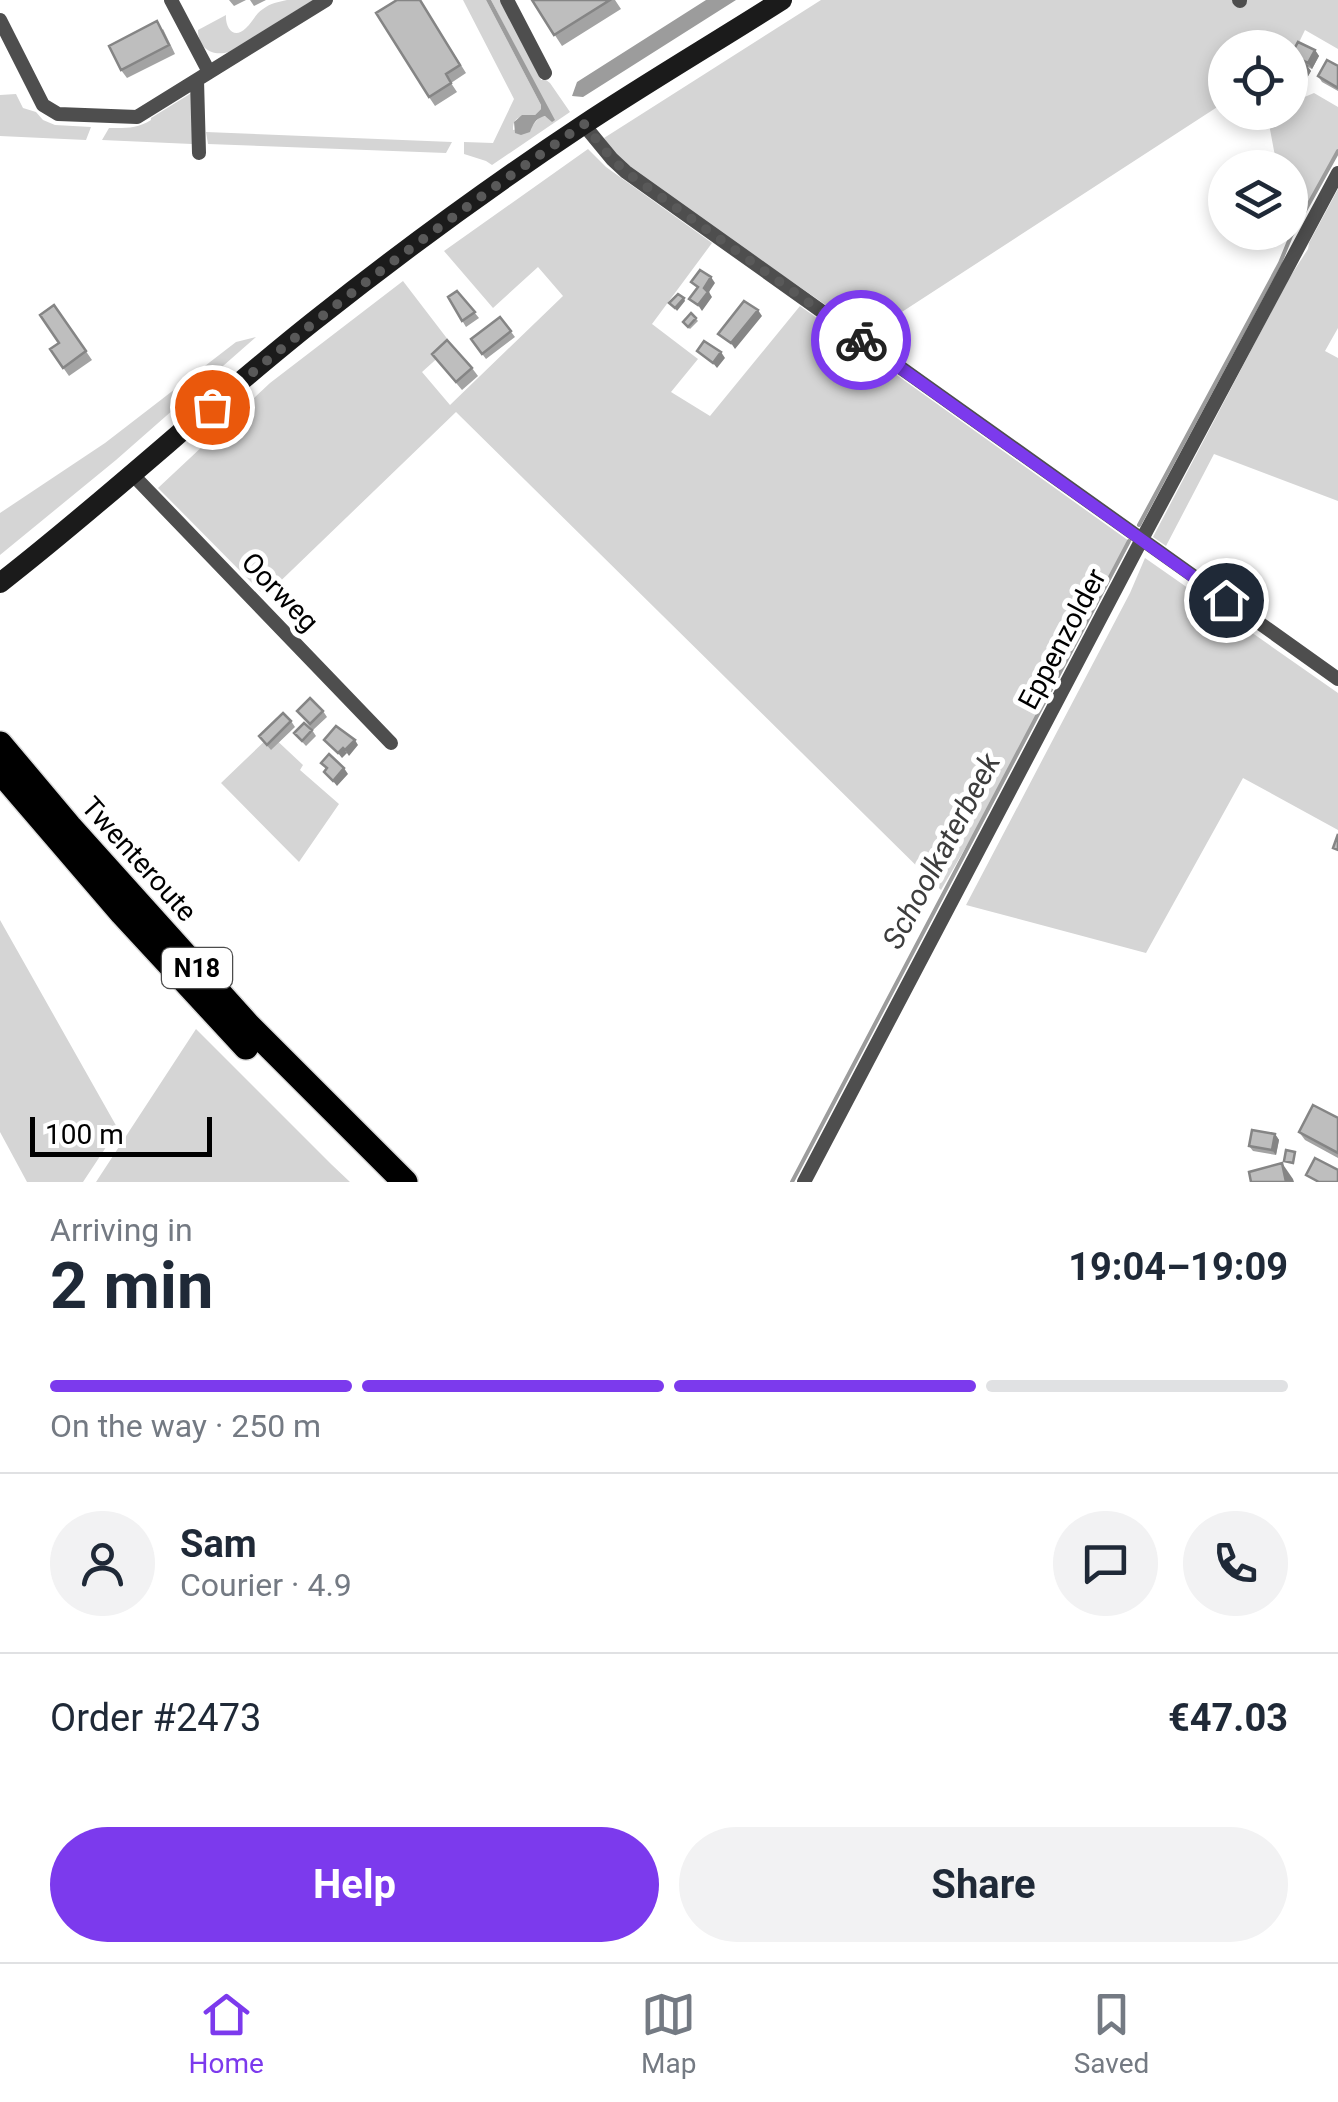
<!DOCTYPE html>
<html lang="en">
<head>
<meta charset="utf-8">
<style>
	body { margin:0; font-family:Roboto,sans-serif; background:#f2f2f3; color:#1f2937; height:100vh; display:flex; flex-direction:column; font-size:38px; white-space:nowrap }
	* { box-sizing:border-box; margin:0 }
	p { font-size:32px; color:#747a83 }
	.icon { flex:none; width:55px; height:55px; fill:none; stroke:currentColor; stroke-width:2; stroke-linecap:round; stroke-linejoin:round }
	.map { position:relative; height:1182px; overflow:hidden }
	.drawer { display:flex; flex-direction:column; background:#fff; flex:1 }
	.drawer>* { flex:none }
	.fabs { position:absolute; left:1208px; top:30px; display:grid; gap:20px }
	.fabs a { display:grid; place-items:center; width:100px; height:100px; border-radius:50%; background:#fff; box-shadow:0 5px 15px #0003; font-size:50px }
	.scale { position:absolute; left:30px; bottom:25px; width:182px; box-sizing:border-box; padding-left:10px; border:5px solid #000; border-top:0; font-size:28px; line-height:35px; white-space:nowrap; color:#000; -webkit-text-stroke:8px #fff; paint-order:stroke }
	.pin { position:absolute; display:grid; place-items:center; width:85px; height:85px; color:#fff; margin:-42px; border:5px solid #fff; border-radius:50%; box-shadow:0 2px 10px #0007 }
	.courier { position:absolute; display:grid; place-items:center; width:100px; height:100px; margin:-50px; border:8px solid #7c3aed; border-radius:50%; background:#fff; color:#222; box-shadow:0 2px 12px #0007 }
	.summary em { font-style:normal; font-weight:700 }
	.summary div { display:flex; flex-direction:column-reverse }
	.summary { display:flex; align-items:center; justify-content:space-between; height:170px; padding:0 50px }
	h1 { font-size:65px; font-weight:700; line-height:75px }
	.bar { display:grid; grid-template-columns:repeat(4,1fr); gap:15px 10px; align-content:center; height:120px; padding:0 50px }
	.bar i { height:12px; border-radius:8px; background:#e0e1e3 }
	.bar .current { background:#7c3aed }
	.bar p { grid-column:span 4 }
	.line { display:flex; align-items:center; gap:25px; padding:0 50px; border-top:2px solid #e0e1e3 }
	.line div { flex:1 }
	.round { display:grid; place-items:center; flex:none; width:105px; height:105px; border-radius:52px; background:#f2f2f3 }
	.cta { display:flex; gap:20px; margin-top:auto; padding:20px 50px }
	.cta a { flex:1; height:115px; border-radius:60px; background:#7c3aed; color:#fff; font-size:40px; font-weight:700; line-height:115px; text-align:center }
	.cta a+a { background:#f2f2f3; color:#1f2937 }
	.dock { display:flex; justify-content:space-around; align-items:center; height:140px; border-top:2px solid #e0e1e3; background:#fff; font-size:28px; color:#747a83 }
	.dock a { display:grid; justify-items:center; gap:5px }
	.dock .current { color:#7c3aed }
	.map>svg:first-child { display:block }
	.green { fill:#d5d5d5 }
	.water { fill:#9c9c9c }
	.lines { fill:none; stroke-linecap:round; stroke-linejoin:round }
	.stream { stroke:#9c9c9c; stroke-width:4 }
	.highway-casing { stroke:#dbdbdb; stroke-width:28 }
	.street { stroke:#4e4e4e; stroke-width:14 }
	.secondary { stroke:#1b1b1b; stroke-width:20 }
	.highway { stroke:#000; stroke-width:25 }
	.wall { fill:#a3a3a3 }
	.shaded-wall { fill:#858585 }
	.building { fill:#bebebe; stroke:#858585; stroke-width:2.5 }
	.done { stroke:#595959; stroke-width:10; stroke-dasharray:0 18 }
	.route { stroke:#7c3aed; stroke-width:12 }
	.labels { text-anchor:middle; dominant-baseline:central; stroke-width:10; stroke-linejoin:round; paint-order:stroke }
	.shield { fill:#fff; stroke:#4c4c4c; stroke-width:2.5 }
	.shield-label { font-size:25px; font-weight:bold; fill:#000 }
	.street-label { font-size:28px; fill:#000; stroke:#fff }
	.water-label { font-size:30px; font-style:italic; fill:#3d3d3d; stroke:#fff }
</style>
</head>
<body>
<div class="map">
<svg width="1338" height="1182" viewBox="0 0 1338 1182">
	<rect width="100%" height="100%" fill="#fff"/>
	<path class="green" d="M287,0H313L229,52C212,57 198,48 198,30L226,15C225,28 234,40 246,28C253,22 255,14 263,9C271,3 278,2 287,0Z
		M463,0H486L541,105V109L535,115C525,118 513,113 513,130L532,126L540,117L547,116L548,110L491,0H501L541,80H546L550,83L570,112L492,165L486,161L464,154V142L493,143L514,99Z
		M821,0H1338V49L1305,30L1290,61V48H1225V102L868,334L623,165L604,138Z
		M193,92L192,144L102,140L109,128C125,128 137,129 151,120V118Z
		M1314,93L1338,107V151L1291,236L1290,168L1277,167L1267,113L1290,112V98L1295,101Z
		M16,94L23,108L36,112L43,120L55,125L91,127L86,140L0,136V95Z
		M206,132L452,142L446,153L208,144Z
		M588,149L606,167L712,243L652,324L698,359L671,392L710,416L800,306L1129,541L978,826L941,890L456,412L265,596L158,488L270,383L403,281L452,345L422,372L450,405L563,296L538,267L493,308L444,251Z
		M1338,189V328L1325,351L1338,358V501L1214,454L1166,546L1153,537L1288,280L1308,249L1309,243Z
		M256,337L116,460L0,555V513L105,443L236,342Z
		M1145,558L1338,693V830L1243,778L1146,953L966,905L1130,593Z
		M271,735L303,765L300,770L339,804L299,862L221,783Z
		M0,920L118,1129L83,1182H27L0,1132Z
		M196,1029L331,1164L350,1182H96Z"/>
	<path class="water" d="M486,0H491L555,120L552,122L545,116C536,118 533,124 530,132L521,135L515,133L514,122L522,115H535L541,109V105Z
		M706,0H736L583,97L572,96L577,82Z"/>
	<g class="lines">
		<path class="stream" d="M1139,525L1280,263L1291,236L1338,151
			M792,1182L1129,541"/>
		<g class="highway-casing">
			<path id="highway" d="M0,744L69,826L248,1025L405,1182
				M0,771L122,913L246,1047"/>
		</g>
		<path class="street" d="M171,0L209,72
			M507,0L545,73
			M1239,0L1240,1
			M0,20L43,105L58,114L137,117L326,0
			M197,80L199,153
			M584,125L612,159L626,172L1338,679
			M133,475L391,743
			M804,1182L1141,541L1338,173"/>
		<path class="secondary" d="M0,583C108,499 207,406 314,321C401,252 491,186 583,125C648,82 716,42 782,0"/>
		<use href="#highway" class="highway"/>
	</g>
	<path class="wall" d="M229,0H246L234,6Z
		M250,0H266L254,6Z
		M420,0L466,73L451,83L457,92L435,106L429,97Z
		M532,0H615L621,9L562,46Z
		M163,29L175,54L127,78L121,70Z
		M1315,50L1319,56L1312,69L1308,67L1311,71L1299,92L1294,89L1290,84L1293,78L1290,76V65L1295,59L1291,55Z
		M1338,66V91L1322,82L1318,76Z
		M457,291L479,318L466,327L448,297Z
		M54,305L92,360L69,376L50,349L59,343Z
		M691,313L698,321L690,329L683,322Z
		M500,317L515,337L486,359L471,339Z
		M432,354L472,368L478,376L462,390Z
		M297,711H323L327,717L313,730Z
		M291,721L295,727L271,750L259,736Z
		M312,730L316,736L306,746L294,733Z
		M1338,1118V1158L1305,1140L1299,1132Z
		M1275,1134L1279,1140L1276,1155L1253,1151L1249,1146Z"/>
	<path class="shaded-wall" d="M1315,50L1319,56L1312,69L1308,63Z
		M1307,66L1311,71L1299,92L1295,86Z
		M711,277L715,283L709,292L712,297L702,311L698,305L704,288Z
		M684,298L685,301L677,311L675,308Z
		M758,310L762,316L735,349L731,343Z
		M721,352L725,358L717,368L713,363Z
		M355,740L358,745L349,756L345,750Z
		M343,748L347,753L342,758L338,753Z
		M344,768L348,774L337,786L333,781Z
		M1275,1134L1279,1140L1276,1155L1272,1150Z
		M1282,1163L1293,1179L1294,1182H1286Z"/>
	<path class="building" d="M397,0H420L460,65L446,74L451,83L429,97L376,13Z
		M532,0H610L554,35Z
		M157,21L169,45L121,70L109,46Z
		M1298,42L1315,50L1308,63L1291,55Z
		M1293,58L1307,66L1295,86L1290,84L1295,76L1290,73V65Z
		M1327,60L1338,66V88L1318,76Z
		M700,270L711,277L704,288L708,292L698,305L689,299L698,287L691,282Z
		M457,291L475,312L462,321L448,297Z
		M678,294L684,298L675,308L669,303Z
		M744,301L758,310L731,343L718,334Z
		M54,305L86,351L63,368L50,349L59,343L40,315Z
		M691,313L696,318L688,327L683,322Z
		M500,317L511,331L482,354L471,339Z
		M447,340L472,368L456,382L432,354Z
		M704,341L721,352L713,363L697,351Z
		M310,698L323,711L310,724L297,711Z
		M283,713L291,721L267,745L259,736Z
		M304,723L312,730L302,741L294,733Z
		M336,726L355,740L345,750L343,748L338,753L324,740Z
		M329,754L344,768L333,781L324,772L327,768L321,763Z
		M1338,834V850L1333,848Z
		M1313,1105L1338,1118V1153L1299,1132Z
		M1252,1130L1275,1134L1272,1150L1249,1146Z
		M1286,1150L1295,1152L1293,1163L1284,1161Z
		M1315,1158L1338,1170V1182H1319L1306,1175Z
		M1282,1163L1286,1182H1251L1249,1172Z"/>
	<g class="lines">
		<path class="done" d="M212,407C330,305 456,213 584,124L612,159L626,172L861,340"/>
		<path class="route" d="M861,340L1226,600"/>
	</g>
	<g class="labels">
		<rect class="shield" x="162" y="948" width="70" height="40" rx="8"/>
		<g class="shield-label">
			<text x="197" y="968">N18</text>
		</g>
		<g class="street-label">
			<text transform="translate(280 592) rotate(46)">Oorweg</text>
			<text transform="translate(1062 639) rotate(-62)">Eppenzolder</text>
			<text transform="translate(139 859) rotate(48)">Twenteroute</text>
		</g>
		<g class="water-label">
			<text transform="translate(941 851) rotate(-62)">Schoolkaterbeek</text>
		</g>
	</g>
</svg>
<div class="fabs">
<a><svg class="icon" aria-label="locate" viewBox="0 0 24 24"><circle cx="12" cy="12" r="6"/><path d="M12 2v4M12 18v4M2 12h4M18 12h4"/></svg></a>
<a><svg class="icon" aria-label="layers" viewBox="0 0 24 24"><path d="M12 4l9 5-9 5-9-5zM3 14l9 5 9-5"/></svg></a>
</div>
<div class="scale">100 m</div>
<div class="pin" style="left:212px;top:407px;background:#ea580c"><svg class="icon" aria-label="bag" viewBox="0 0 24 24"><path d="M5 8h14l-1 12H6zM9 8a3 3 0 0 1 6 0"/></svg></div>
<div class="pin" style="left:1226px;top:600px;background:#1f2937"><svg class="icon" aria-label="home" viewBox="0 0 24 24"><path d="M3 11l9-7 9 7M6 9v11h12V9"/></svg></div>
<div class="courier" style="left:861px;top:340px"><svg class="icon" aria-label="bike" viewBox="0 0 24 24"><circle cx="6" cy="16" r="4"/><circle cx="18" cy="16" r="4"/><path d="M6 16l4-8h5l3 8M10 8l3 8H6M13 5h3"/></svg></div>
</div>
<section class="drawer">
<div class="summary"><div><h1>2 min</h1><p>Arriving in</p></div><em>19:04–19:09</em></div>
<div class="bar"><i class="current"></i><i class="current"></i><i class="current"></i><i></i><p>On the way · 250 m</p></div>
<div class="line" style="height:180px"><a class="round"><svg class="icon" aria-label="person" viewBox="0 0 24 24"><circle cx="12" cy="8" r="4"/><path d="M4 21q1-7 8-7t8 7"/></svg></a><div><b>Sam</b><p>Courier · 4.9</p></div><a class="round"><svg class="icon" aria-label="chat" viewBox="0 0 24 24"><path d="M4 5h16v11H9l-5 4z"/></svg></a><a class="round"><svg class="icon" aria-label="phone" viewBox="0 0 24 24"><path d="M5 4h4l2 5-3 2q2 4 5 5l2-3 5 2v4C11 20 4 13 5 4z"/></svg></a></div>
<div class="line" style="height:130px"><div>Order #2473</div><b>€47.03</b></div>
<div class="cta"><a>Help</a><a>Share</a></div>
</section>
<nav class="dock">
<a class="current"><svg class="icon" aria-label="home" viewBox="0 0 24 24"><path d="M3 11l9-7 9 7M6 9v11h12V9"/></svg>Home</a>
<a><svg class="icon" aria-label="map" viewBox="0 0 24 24"><path d="M3 6l6-2 6 2 6-2v14l-6 2-6-2-6 2zM9 4v14M15 6v14"/></svg>Map</a>
<a><svg class="icon" aria-label="saved" viewBox="0 0 24 24"><path d="M7 4h10v16l-5-4-5 4z"/></svg>Saved</a>
</nav>
</body>
</html>
